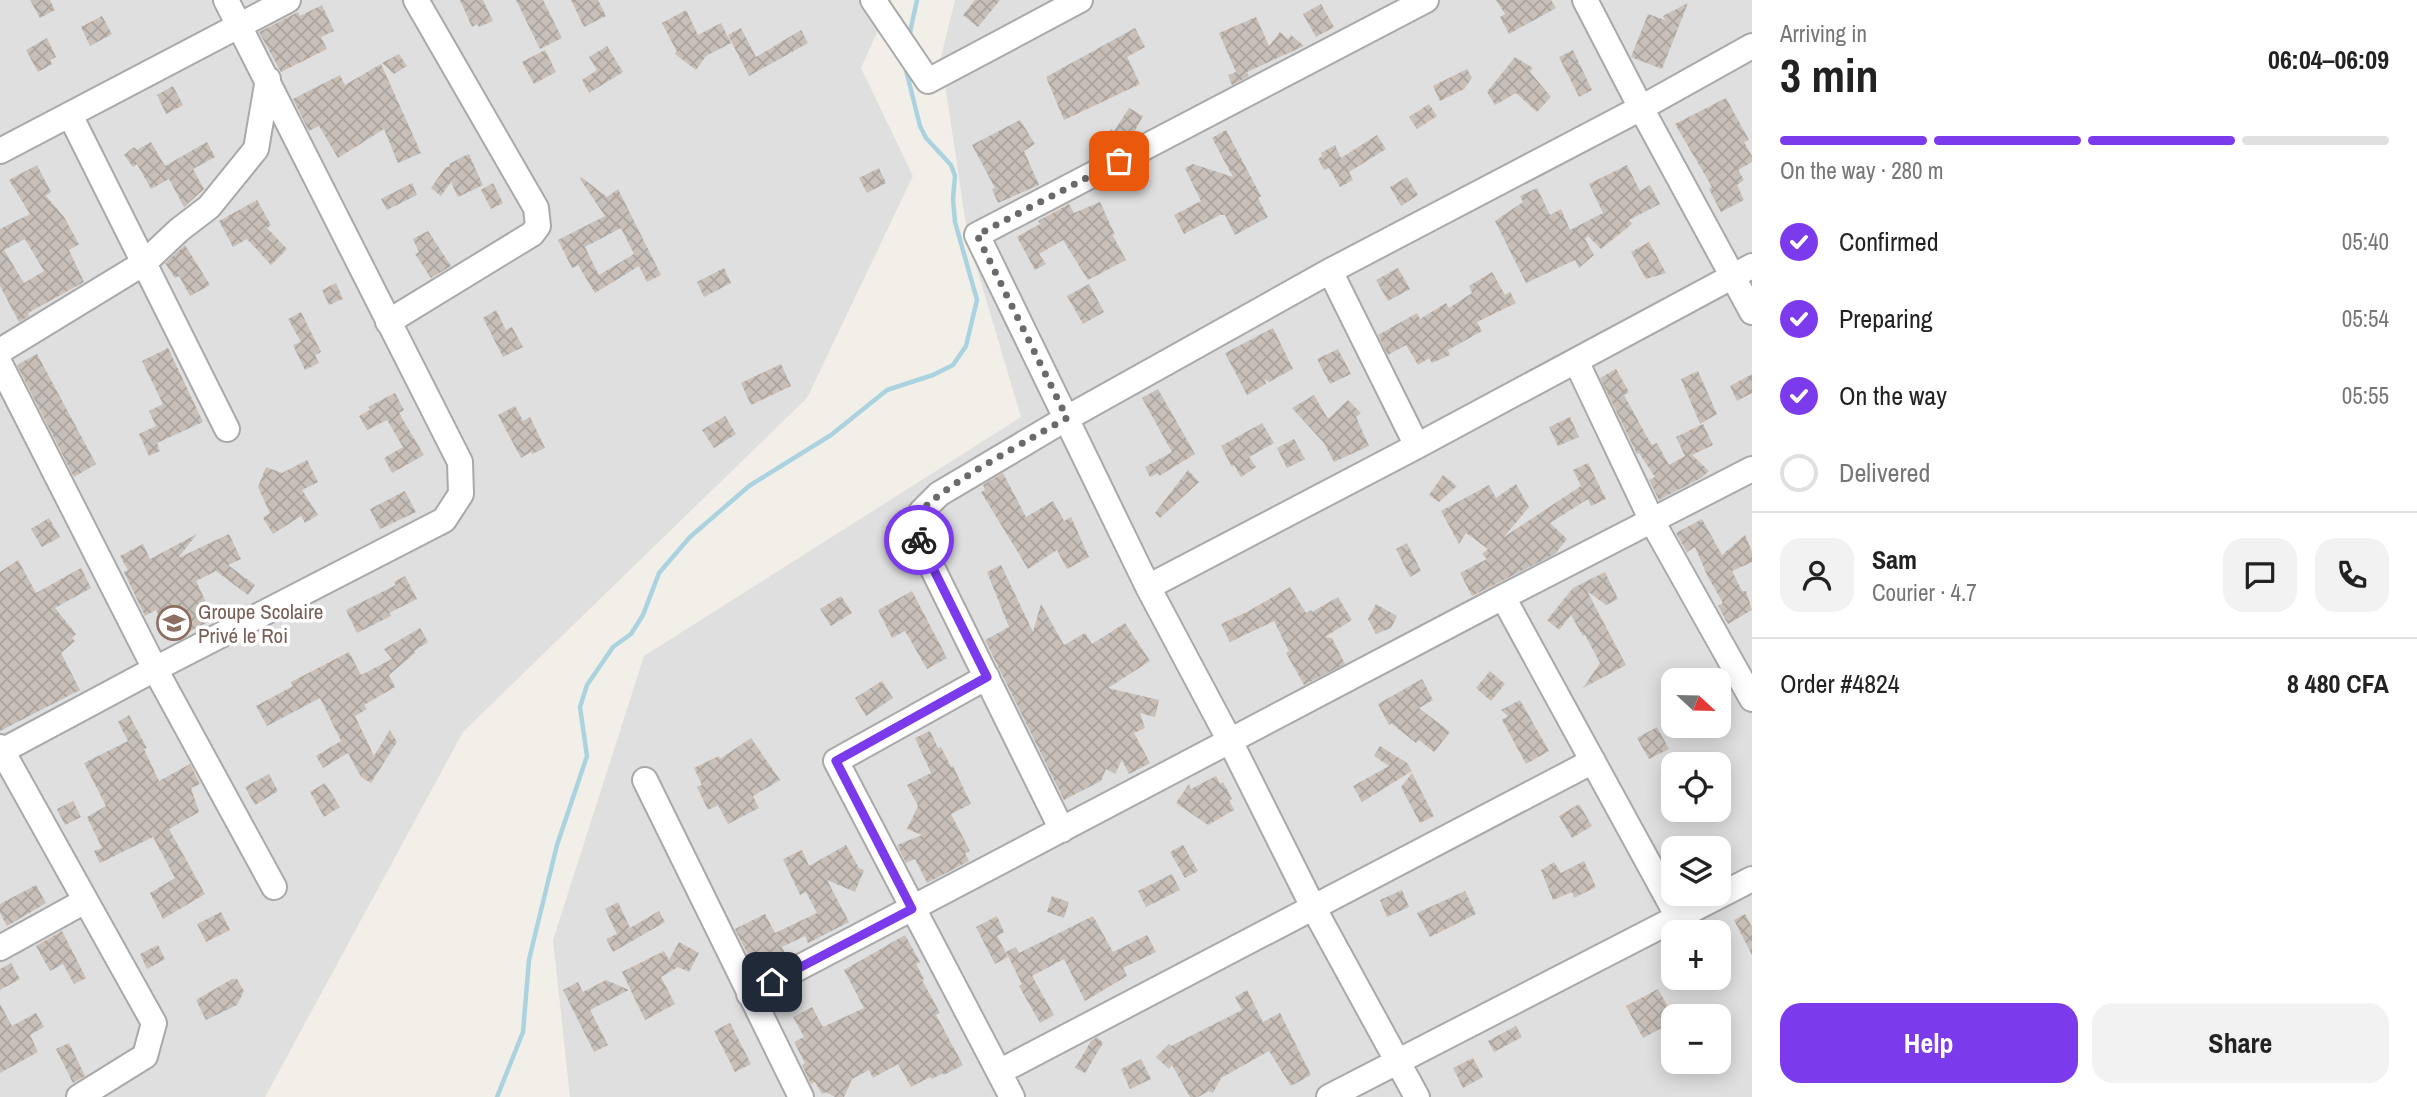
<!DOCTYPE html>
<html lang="en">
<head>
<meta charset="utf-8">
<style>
	body { margin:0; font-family:"Archivo Narrow",sans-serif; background:#f2f2f2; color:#222; height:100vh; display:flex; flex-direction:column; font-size:26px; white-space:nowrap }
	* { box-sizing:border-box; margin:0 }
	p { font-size:23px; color:#767676 }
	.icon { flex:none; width:38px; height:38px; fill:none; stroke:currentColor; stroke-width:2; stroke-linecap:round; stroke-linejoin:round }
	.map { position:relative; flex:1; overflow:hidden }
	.sheet { display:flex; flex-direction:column; background:#fff; width:665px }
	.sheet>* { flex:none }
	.needle { width:46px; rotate:112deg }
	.controls { position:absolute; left:1661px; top:668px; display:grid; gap:14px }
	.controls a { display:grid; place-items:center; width:70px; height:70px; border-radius:14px; background:#fff; box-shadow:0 4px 18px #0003; font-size:35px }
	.pin { position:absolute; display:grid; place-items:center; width:60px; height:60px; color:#fff; margin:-30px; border-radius:14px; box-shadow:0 4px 10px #0006 }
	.courier { position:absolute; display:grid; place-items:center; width:70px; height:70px; margin:-35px; border:5px solid #7c3aed; border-radius:50%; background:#fff; color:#222; box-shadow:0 2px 9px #0007 }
	.overview em { font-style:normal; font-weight:800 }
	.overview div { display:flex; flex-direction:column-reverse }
	.overview { display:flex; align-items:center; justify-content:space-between; height:119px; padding:0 28px }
	h1 { font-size:46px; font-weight:800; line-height:52px }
	.bar { display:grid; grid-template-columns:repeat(4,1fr); gap:10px 7px; align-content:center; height:84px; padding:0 28px }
	.bar i { height:9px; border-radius:5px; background:#e0e0e0 }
	.bar .on { background:#7c3aed }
	.bar p { grid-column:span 4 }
	.line { display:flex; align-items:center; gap:18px; padding:0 28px; border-top:2px solid #e0e0e0 }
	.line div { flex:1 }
	.round { display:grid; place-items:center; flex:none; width:74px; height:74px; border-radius:21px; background:#f2f2f2 }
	ol { padding:0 28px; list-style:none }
	li { display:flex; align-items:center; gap:21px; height:77px }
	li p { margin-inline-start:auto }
	li .icon { padding:7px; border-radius:50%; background:#7c3aed; color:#fff; stroke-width:4 }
	li:last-child { color:#767676 }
	li i { width:38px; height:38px; border:4px solid #e0e0e0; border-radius:50% }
	.action { display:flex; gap:14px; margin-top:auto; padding:14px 28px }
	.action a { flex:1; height:80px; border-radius:21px; background:#7c3aed; color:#fff; font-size:28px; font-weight:800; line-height:80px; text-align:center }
	.action a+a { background:#f2f2f2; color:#222 }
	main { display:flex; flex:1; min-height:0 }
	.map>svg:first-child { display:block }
	.residential { fill:#e0dfdf; fill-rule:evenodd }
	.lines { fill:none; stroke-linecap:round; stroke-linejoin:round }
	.stream { stroke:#aad3df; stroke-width:4.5 }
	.building { fill:url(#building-cross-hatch); fill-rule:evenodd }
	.minor-casing { stroke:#a9a9a9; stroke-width:28 }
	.minor { stroke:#fff; stroke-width:24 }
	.done { stroke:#6b6a68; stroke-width:7; stroke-dasharray:0 12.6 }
	.route { stroke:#7c3aed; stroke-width:9 }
	.labels { text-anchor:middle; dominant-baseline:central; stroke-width:7; stroke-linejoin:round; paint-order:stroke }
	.education-label { font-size:21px; fill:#785e54; stroke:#fff; text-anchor:start }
</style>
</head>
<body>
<main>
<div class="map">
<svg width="1752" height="1097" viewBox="0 0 1752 1097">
	<defs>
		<pattern id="building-cross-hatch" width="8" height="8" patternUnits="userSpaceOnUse" patternTransform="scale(1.75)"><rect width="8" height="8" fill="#c7bfb8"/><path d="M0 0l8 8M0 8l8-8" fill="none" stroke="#aba49e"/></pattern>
	</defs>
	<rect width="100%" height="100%" fill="#f2efe9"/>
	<path class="residential" d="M0,0H892L861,68L913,176L807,398L463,732L265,1097H0Z
		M955,0H1752V1097H570L553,940L644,656L1021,417L968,239L941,57ZM1673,681H1718V726H1673ZM1673,765H1718V810H1673ZM1673,849H1718V894H1673ZM1673,933H1718V978H1673ZM1673,1017H1718V1062H1673Z"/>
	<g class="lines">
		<path class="stream" d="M909,37L917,0
			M497,1097L523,1032L529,960L534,939L557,845L587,756L580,707L587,685L613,647L631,634L643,615L659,573L690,537L749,486L831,435L887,390L933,375L953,365L966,346L977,300L955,222L953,199L955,176L951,165L926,138L920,126L905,66"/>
	</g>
	<path class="building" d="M30,0H50L55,10L40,18Z
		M460,0H483L493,21L479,27L477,24L472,27Z
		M516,0H543L562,38L540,49Z
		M571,0H598L606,16L584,27Z
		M975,0H1000L978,27L963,15Z
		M1496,0H1551L1556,8L1509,34L1500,17L1505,14Z
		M1688,3L1662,69L1631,57L1648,14L1665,20L1663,16Z
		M1321,4L1334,27L1316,37L1303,14Z
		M322,5L334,31L321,37L327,49L281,72L259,32L298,12L300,16Z
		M686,10L698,35L721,23L731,43L706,56L696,70L675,54L677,52L662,23Z
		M102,16L112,34L90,46L81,27Z
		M1256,17L1269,46L1280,32L1288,39L1291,35L1304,46L1247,72L1249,76L1232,85L1228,75L1236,72L1219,33Z
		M741,28L756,57L801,30L808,43L749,76L728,35Z
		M1135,28L1145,47L1127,57L1140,84L1064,120L1046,77Z
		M47,38L56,57L50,60L52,64L38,72L26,50Z
		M607,46L623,72L589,93L582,80L597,70L589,57Z
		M545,50L556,72L534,84L522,62Z
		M1573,50L1592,90L1579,97L1559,57Z
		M399,54L407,66L394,74L382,63Z
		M1515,57L1533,68L1530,72L1551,97L1537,112L1516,93L1495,105L1487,92Z
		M381,64L421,153L398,163L384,129L338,158L319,126L309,131L293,99L340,75L345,85Z
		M1467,69L1472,78L1464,89L1440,101L1433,86Z
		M173,86L183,105L166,114L157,95Z
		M1726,98L1749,140L1744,142L1752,156V162L1738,170L1744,180L1737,185L1744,200L1721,212L1709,189L1712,187L1675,124Z
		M1429,104L1437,116L1417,129L1409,117Z
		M1129,108L1143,116L1133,134L1128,131L1120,144L1106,151L1100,146L1111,129L1114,131Z
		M1020,120L1035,144L1024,151L1039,185L998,203L992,189L995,188L972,145Z
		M1226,130L1261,196L1258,198L1268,217L1235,235L1225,215H1220L1184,234L1174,215L1201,201L1185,168L1193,164L1233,177L1212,138Z
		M1377,135L1386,149L1349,172L1353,180L1340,187L1329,168L1324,170L1318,159L1322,156L1321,153L1335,145L1341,158Z
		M151,142L165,166L207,142L215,157L193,169L204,189L184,207L169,179L151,189L137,164L133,167L124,155L134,147L137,150Z
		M468,154L471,156L470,157L483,185L458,197L451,182L441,196L431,188L445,168L450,166L449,164Z
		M37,165L51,192L46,196L64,217L79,244L69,250L84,282L28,313L29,316L19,322L0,286V229L30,214L9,180ZM25,239L44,271L24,283L4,250Z
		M1627,165L1640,191L1650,185L1660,204L1629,220L1632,224L1601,249L1588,236L1585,239L1594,255L1579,268L1575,260L1526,283L1495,221L1523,202L1520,196L1537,188L1550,215L1561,209L1570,230L1603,213L1589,184Z
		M879,168L886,183L867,193L859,178Z
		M581,177L607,197L618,189L661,275L647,282L639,266L595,293L578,265L572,268L558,240L605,216L580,179ZM621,228L634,254L599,275L585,247Z
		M1407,177L1418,195L1401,206L1390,187Z
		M412,183L417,195L387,210L381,199Z
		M493,183L503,203L491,209L481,190Z
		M257,200L271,225L267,228L287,249L271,265L247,239L233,247L219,221Z
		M1100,202L1115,235L1112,234L1126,260L1088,280L1063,240L1039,254L1046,264L1035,270L1017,237L1040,224L1038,221L1069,204L1074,213Z
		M428,231L451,266L431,278L415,254L419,252L413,239Z
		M1649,242L1666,273L1646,279L1631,252Z
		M185,245L210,285L190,296L179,276L175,278L165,263Z
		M724,268L731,283L704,297L697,282Z
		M1398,268L1410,289L1388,301L1376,280Z
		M1492,272L1505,295L1510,292L1516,303L1477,322L1482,331L1448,350L1450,355L1432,363L1429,358L1418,365L1406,345L1388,355L1378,335L1417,313L1420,319L1446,303L1449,308L1472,293L1469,286Z
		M336,283L343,299L329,305L322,290Z
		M1089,284L1104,312L1083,324L1067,296Z
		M496,310L506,330L512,327L523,347L503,357L483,318Z
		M301,312L321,352L315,355L319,363L305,370L293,345L301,342L288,319Z
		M1273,328L1293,369L1269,382L1265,379L1266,384L1247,395L1225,353Z
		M168,348L203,422L157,443L160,451L149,456L139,434L156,426L149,411L163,404L142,361Z
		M1338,349L1351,374L1330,384L1317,359Z
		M37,354L96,464L74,477L17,365Z
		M781,364L791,386L751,405L741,383Z
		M1616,369L1629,392L1624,395L1647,437L1652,445L1657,443L1669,465L1685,456L1676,437L1703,424L1713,445L1692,455L1709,471L1701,478L1659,500L1649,480L1655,477L1639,453L1637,454L1600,378Z
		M1698,371L1717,414L1700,424L1681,379Z
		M1752,374V393L1737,401L1730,386Z
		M1158,389L1195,454L1159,476L1158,473L1150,477L1145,467L1172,452L1142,398Z
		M395,393L404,410L399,413L424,455L392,473L384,458L403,447L387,420L367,430L359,416L370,410L368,407Z
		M1314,395L1328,419L1348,400L1361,413L1356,417L1369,446L1334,462L1324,443L1292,408Z
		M515,406L523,421L530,417L545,448L532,454L531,452L521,458L498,415Z
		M725,416L736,434L714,448L702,430Z
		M1570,417L1579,437L1558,446L1549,427Z
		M1262,423L1274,443L1249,457L1256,467L1241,477L1234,465L1232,467L1221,446Z
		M1294,439L1305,459L1287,468L1277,448Z
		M307,460L318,482L302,490L318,515L305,523L301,516L273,534L263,518L270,513L258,487L266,467L282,473Z
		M1588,463L1606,499L1591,506L1588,499L1550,523L1567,539L1555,554L1472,596L1460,573L1487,559L1482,554L1488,549L1466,533L1459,544L1441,511L1489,485L1496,498L1516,484L1529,507L1504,537L1581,486L1573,470Z
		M1188,470L1199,482L1160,518L1155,513Z
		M1003,473L1026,517L1053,501L1064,521L1071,517L1089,557L1067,569L1057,550L1028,569L981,492L985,490L983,485Z
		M1443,475L1457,486L1439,502L1429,495Z
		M405,491L416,512L380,529L370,509Z
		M49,518L60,537L42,547L31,529Z
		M1702,519L1722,555L1745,535L1752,552V562L1732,571L1742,591H1746L1752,610L1728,624L1718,606L1723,603L1708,577L1695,547L1687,552L1676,533Z
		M197,534L178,558L229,534L241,559L228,565L255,585L248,595L216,571L196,581L214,619L171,641L156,610L145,616L124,572L128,570L120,556L143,544L150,559Z
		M1407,543L1421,571L1410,577L1396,549Z
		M18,560L36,593L81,568L91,588L55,608L76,634L72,638L75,641L61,653L80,690L0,731V572Z
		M1001,565L1033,632L1041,604L1064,645L1085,633L1092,644L1125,623L1150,661L1108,688L1159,700L1155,717L1140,713L1145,728L1134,733L1150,763L1129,774L1122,760L1115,774L1106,769L1101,781L1064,800L985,640L1009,627L987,572Z
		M1605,572L1618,599L1606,605L1587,591L1626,665L1583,688L1600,663L1585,635L1583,636L1571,615L1559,630L1547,620L1573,588Z
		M405,576L417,599L389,613L391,616L357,633L346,610L396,585L394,582Z
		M1290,587L1306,613L1311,610L1312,612L1338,597L1352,620L1325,637L1332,638L1345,664L1304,685L1286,653L1289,651L1274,621L1230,642L1221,624L1247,612Z
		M912,591L947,658L927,669L905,631L892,638L878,610Z
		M841,596L852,613L831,626L820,609Z
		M1376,604L1397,616L1391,628L1376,634L1368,619Z
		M420,628L428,642L414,651L415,653L389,675L395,687L364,705L367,709L355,716L374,756L390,730L397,742L371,783L361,777L348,753L323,768L316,756L341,741L320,698L267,726L256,706L293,686L291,682L349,652L361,675L392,659L384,649Z
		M1490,671L1505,684L1491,701L1476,688Z
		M1422,679L1433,700L1419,708L1450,732L1434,752L1419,740L1416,743L1391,723L1389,725L1378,704Z
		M882,681L893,698L866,716L855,698Z
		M1520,700L1549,751L1526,764L1502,720L1508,716L1501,710Z
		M129,715L147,748L144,749L159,781L190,764L200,784L191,788L199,812L169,829L205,894L163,919L150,893L175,878L153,837L100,863L94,851L102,848L87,817L106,806L84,763L128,741L118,722Z
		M1657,727L1669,749L1649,759L1637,738Z
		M930,731L938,748L941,747L951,767L953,766L971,804L951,814L970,851L965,853L969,861L927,883L915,859L906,863L897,845L922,835L907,829L918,806L907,785L931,773L915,738Z
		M751,738L780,780L753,796L759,808L728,824L718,805L708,810L697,787L702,785L694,768L719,756L720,759Z
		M1380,746L1407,763L1412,771L1362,802L1353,786L1389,766L1374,756Z
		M1412,773L1434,816L1420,823L1401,787Z
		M269,774L278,791L255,805L245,787Z
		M1216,776L1220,784L1223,782L1232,799L1229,800L1234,810L1208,825L1176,803L1189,784L1191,789Z
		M325,783L340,807L324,817L310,792Z
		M73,801L81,817L65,825L57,809Z
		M1579,804L1592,826L1572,838L1559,816Z
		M846,845L859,868L864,870L855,892L827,880L849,922L808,943L805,936L782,947L785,953L755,969L735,929L765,914L775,933L817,913L806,892L800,895L783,859L802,850L809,866Z
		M1183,845L1198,871L1185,878L1170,852Z
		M1584,861L1596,887L1574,898L1572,892L1553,900L1541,870L1554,862L1561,873Z
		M1172,874L1180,890L1146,907L1138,891Z
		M36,885L46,903L7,926L0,913V904Z
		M1402,890L1409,907L1387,917L1380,900Z
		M1465,891L1476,914L1430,937L1417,913Z
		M1052,896L1069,902L1064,918L1047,912Z
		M618,902L630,928L659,911L665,922L613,952L606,939L617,934L605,909Z
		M221,912L230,930L206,942L197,924Z
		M1745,914L1752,927V955L1734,920Z
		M997,916L1004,932L997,936L1008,957L995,964L976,927Z
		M1093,916L1113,952L1147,935L1156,952L1123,968L1127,976L1085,1001L1064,959L1032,976L1054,1015L1040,1023L1019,986L1022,984L1006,952L1016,947L1019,953Z
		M62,931L86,978L74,984L63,964L50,971L36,946Z
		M905,935L920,962L916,964L924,979L922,980L940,1013L936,1015L963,1065L944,1075L943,1073L932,1079L930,1077L911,1087L898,1064L873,1078L869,1070L852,1079L844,1097H835L826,1092L822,1094L815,1082L811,1084L802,1065L805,1063L794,1042L804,1037L793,1017L812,1007L823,1027L864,1008L844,970Z
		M679,942L699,953L689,972L678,967L661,977L675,1004L645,1020L622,972L664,951L669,960Z
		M158,945L165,959L147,969L140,954Z
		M11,963L20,979L0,990V969Z
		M232,979H237L244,991L237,1005L206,1020L196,1000Z
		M606,980L629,990L590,1010L608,1045L594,1052L563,990L578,982L583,992Z
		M1658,989L1674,1017L1673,1022L1643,1038L1626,1006Z
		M1247,990L1263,1022L1280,1013L1311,1075L1291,1086L1269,1051L1221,1078L1213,1093L1209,1091L1198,1097H1190L1172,1065L1169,1069L1156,1057L1169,1044L1171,1046L1242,1010L1235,997Z
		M0,1004L12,1026L36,1013L44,1027L30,1035L38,1052L0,1073Z
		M730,1023L751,1064L735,1072L714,1031Z
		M1516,1026L1522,1037L1494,1052L1488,1041Z
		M1097,1037L1103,1043L1085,1073L1075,1068L1091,1041Z
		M69,1043L85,1076L73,1083L56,1049Z
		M1473,1058L1483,1077L1463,1088L1453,1068Z
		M1141,1059L1151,1079L1130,1089L1121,1069Z"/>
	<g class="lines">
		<g class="minor-casing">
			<path id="minor" d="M873,0L928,81L1080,0
				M1585,0L1641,108L1752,312
				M70,115L227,429
				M0,151L288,0
				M1330,271L1417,446
				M388,322L532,234L538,226L536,208L416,0
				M0,351L144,263L179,230L209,207L256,149L268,79
				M1576,361L1652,521L1752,699
				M0,364L155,669L274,887
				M1148,587L1417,446L1752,266
				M1503,597L1678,917
				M987,677L836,761L1012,1097
				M0,747L154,1023L145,1056L79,1097
				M0,752L155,669L444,520L461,494L460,462L226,0
				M645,780L801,1097
				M1062,830L916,535L921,512L939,494L1067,418L1330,271L1641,108L1752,46
				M0,948L85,901
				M749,994L1503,597L1752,469
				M999,1072L1593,761
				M1329,1097L1752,879
				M1417,1097L1313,907L1231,743L1148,587L977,235L1426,0"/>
		</g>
		<use href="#minor" class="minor"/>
	</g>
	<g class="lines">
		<path class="done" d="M919,540C916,533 917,521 920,514C929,493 1041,433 1067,418L977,235L1119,161"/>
		<path class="route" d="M772,982L912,909L836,761L987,677L919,540"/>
	</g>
	<defs>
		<g id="school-ring" transform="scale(1.75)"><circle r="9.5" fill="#fff" stroke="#8d6e63" stroke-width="1.5"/><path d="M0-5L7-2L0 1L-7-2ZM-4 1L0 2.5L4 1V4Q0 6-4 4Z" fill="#8d6e63"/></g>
	</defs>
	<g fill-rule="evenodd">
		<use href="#school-ring" x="174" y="623"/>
	</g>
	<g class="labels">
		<g class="education-label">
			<text x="198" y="611">Groupe Scolaire<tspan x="198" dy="24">Privé le Roi</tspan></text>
		</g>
	</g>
</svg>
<div class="controls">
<a><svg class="needle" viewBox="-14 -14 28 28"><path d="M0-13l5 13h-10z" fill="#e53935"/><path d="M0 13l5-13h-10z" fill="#767676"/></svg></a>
<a><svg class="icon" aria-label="locate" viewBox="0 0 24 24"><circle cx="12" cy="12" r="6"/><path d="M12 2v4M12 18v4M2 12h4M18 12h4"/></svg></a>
<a><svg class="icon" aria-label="layers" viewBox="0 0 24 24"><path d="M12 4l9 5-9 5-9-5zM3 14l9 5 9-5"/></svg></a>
<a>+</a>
<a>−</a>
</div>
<div class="pin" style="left:1119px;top:161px;background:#ea580c"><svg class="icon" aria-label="bag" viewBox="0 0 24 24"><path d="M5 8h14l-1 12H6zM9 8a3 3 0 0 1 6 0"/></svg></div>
<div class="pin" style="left:772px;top:982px;background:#1f2937"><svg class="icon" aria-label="home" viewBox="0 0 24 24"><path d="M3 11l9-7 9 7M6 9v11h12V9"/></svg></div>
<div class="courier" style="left:919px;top:540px"><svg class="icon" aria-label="bike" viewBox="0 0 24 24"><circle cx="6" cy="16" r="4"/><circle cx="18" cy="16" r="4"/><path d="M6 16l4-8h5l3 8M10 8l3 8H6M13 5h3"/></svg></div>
</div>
<section class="sheet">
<div class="overview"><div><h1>3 min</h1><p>Arriving in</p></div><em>06:04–06:09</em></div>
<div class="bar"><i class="on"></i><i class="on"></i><i class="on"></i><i></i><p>On the way · 280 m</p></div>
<ol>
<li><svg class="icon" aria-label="check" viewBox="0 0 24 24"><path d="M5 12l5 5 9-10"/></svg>Confirmed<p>05:40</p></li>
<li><svg class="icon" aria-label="check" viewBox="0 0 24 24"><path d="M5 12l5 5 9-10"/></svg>Preparing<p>05:54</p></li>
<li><svg class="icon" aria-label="check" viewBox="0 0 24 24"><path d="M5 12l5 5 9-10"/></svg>On the way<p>05:55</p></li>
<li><i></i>Delivered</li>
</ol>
<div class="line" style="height:126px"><a class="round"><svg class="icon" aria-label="person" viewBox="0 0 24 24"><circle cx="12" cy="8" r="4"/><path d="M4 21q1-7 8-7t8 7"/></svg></a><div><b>Sam</b><p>Courier · 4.7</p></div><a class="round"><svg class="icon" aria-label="chat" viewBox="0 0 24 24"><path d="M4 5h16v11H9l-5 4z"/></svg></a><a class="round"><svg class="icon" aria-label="phone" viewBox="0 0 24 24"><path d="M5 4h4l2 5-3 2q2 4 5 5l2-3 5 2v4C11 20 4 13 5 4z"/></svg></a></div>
<div class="line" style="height:91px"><div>Order #4824</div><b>8 480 CFA</b></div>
<div class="action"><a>Help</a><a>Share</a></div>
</section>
</main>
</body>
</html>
